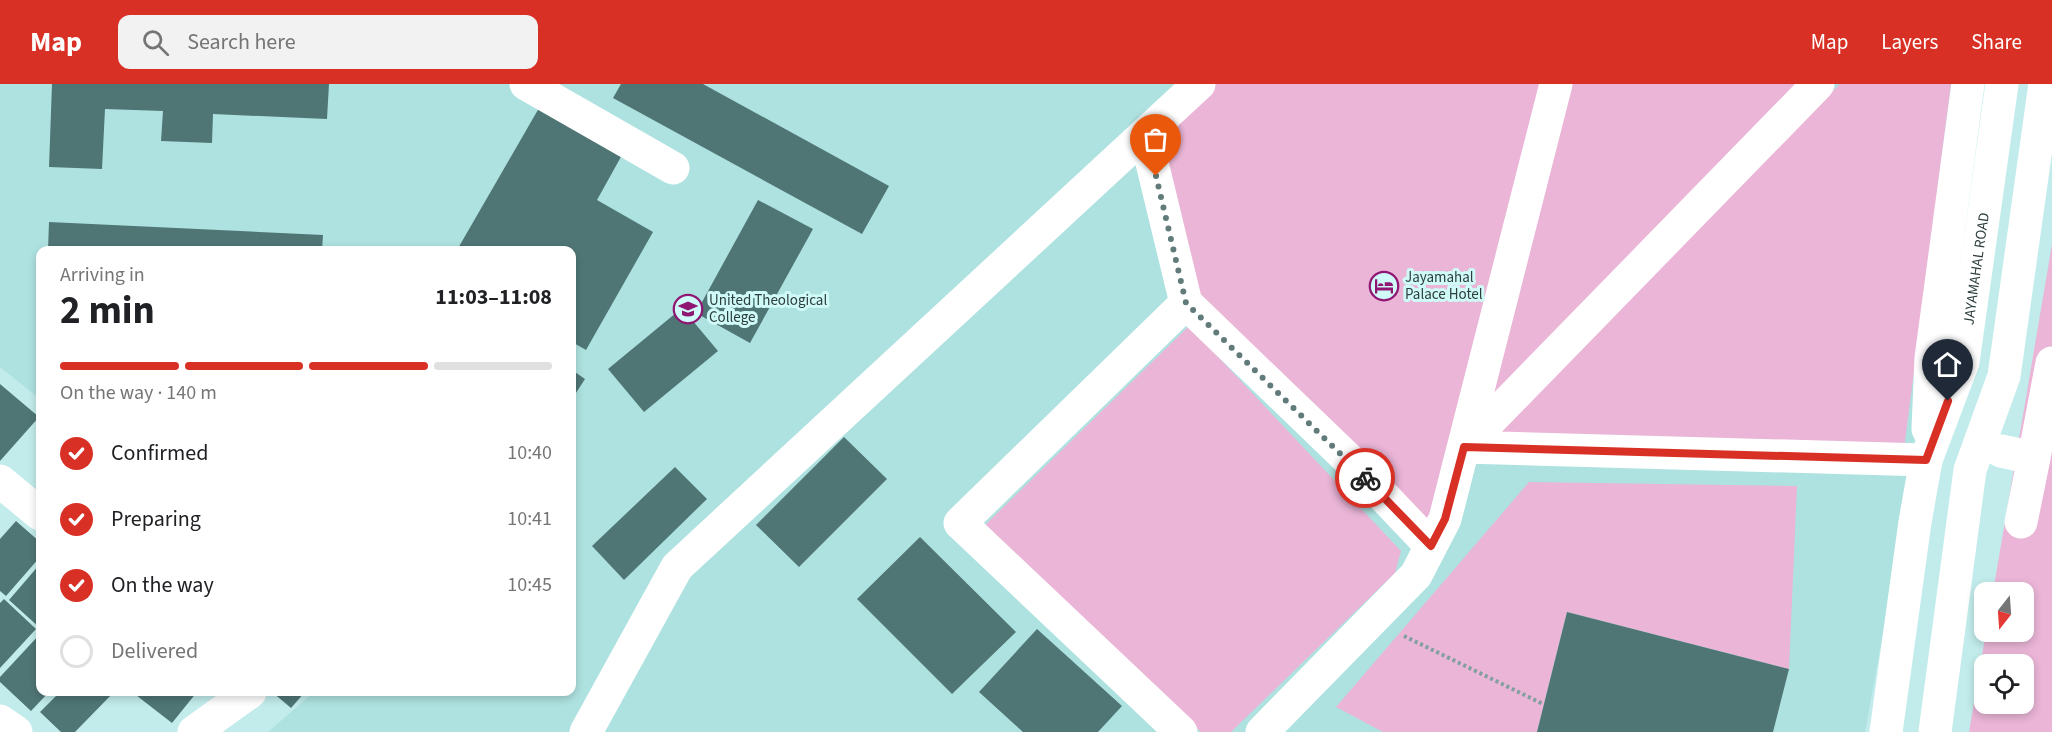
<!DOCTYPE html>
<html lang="en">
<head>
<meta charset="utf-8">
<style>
	body { margin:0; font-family:"Source Sans 3",sans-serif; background:#f2f2f2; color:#202124; height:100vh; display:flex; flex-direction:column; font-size:22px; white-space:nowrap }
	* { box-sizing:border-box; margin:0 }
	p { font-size:20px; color:#757577 }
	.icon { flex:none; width:33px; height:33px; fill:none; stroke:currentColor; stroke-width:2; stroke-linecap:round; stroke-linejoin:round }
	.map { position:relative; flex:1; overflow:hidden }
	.side { position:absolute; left:36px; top:162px; width:540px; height:450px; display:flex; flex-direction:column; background:#fff; border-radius:12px; box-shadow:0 3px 9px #0003 }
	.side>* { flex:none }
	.needle { width:39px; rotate:197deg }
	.controls { position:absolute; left:1974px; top:498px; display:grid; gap:12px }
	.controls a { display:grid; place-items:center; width:60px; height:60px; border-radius:12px; background:#fff; box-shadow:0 3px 9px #0003; font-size:30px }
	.pin { position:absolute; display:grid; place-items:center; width:51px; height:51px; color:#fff; margin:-62px -26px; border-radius:50% 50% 50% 0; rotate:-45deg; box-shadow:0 0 6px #0007 }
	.pin .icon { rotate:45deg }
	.courier { position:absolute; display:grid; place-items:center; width:60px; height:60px; margin:-30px; border:4px solid #d93025; border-radius:50%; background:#fff; color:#222; box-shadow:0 2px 8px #0007 }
	.head em { font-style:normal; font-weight:700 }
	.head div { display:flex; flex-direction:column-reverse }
	.head { display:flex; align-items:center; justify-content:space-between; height:102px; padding:0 24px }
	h1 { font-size:39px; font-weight:700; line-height:45px }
	.bar { display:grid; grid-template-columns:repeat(4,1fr); gap:9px 6px; align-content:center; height:72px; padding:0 24px }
	.bar i { height:8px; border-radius:4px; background:#e0e0e0 }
	.bar .current { background:#d93025 }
	.bar p { grid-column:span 4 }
	ol { padding:0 24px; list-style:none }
	li { display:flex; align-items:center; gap:18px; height:66px }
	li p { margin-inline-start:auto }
	li .icon { padding:6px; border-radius:50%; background:#d93025; color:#fff; stroke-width:4 }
	li:last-child { color:#757577 }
	li i { width:33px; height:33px; border:3px solid #e0e0e0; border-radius:50% }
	header { display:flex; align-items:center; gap:36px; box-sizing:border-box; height:84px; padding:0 30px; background:#d93025; color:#fff }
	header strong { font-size:28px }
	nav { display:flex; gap:33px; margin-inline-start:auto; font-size:21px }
	.search { width:420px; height:54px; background:#f2f2f2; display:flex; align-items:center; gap:15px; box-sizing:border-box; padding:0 21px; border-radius:12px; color:#757577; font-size:22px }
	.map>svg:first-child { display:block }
	.built { fill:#aee2e0 }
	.green { fill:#eab5d7; fill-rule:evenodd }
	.building { fill:#4f7675 }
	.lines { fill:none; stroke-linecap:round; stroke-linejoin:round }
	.path { stroke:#809f9e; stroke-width:4; stroke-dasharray:3 3; stroke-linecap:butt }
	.minor { stroke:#fff; stroke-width:33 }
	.major { stroke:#fff; stroke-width:33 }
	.done { stroke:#617b7a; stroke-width:6; stroke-dasharray:0 10.8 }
	.route { stroke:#d93025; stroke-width:8 }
	.labels { text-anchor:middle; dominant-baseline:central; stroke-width:6; stroke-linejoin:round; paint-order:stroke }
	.street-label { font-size:15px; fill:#2d3e3d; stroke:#cffaf8 }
	.poi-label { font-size:15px; fill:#2d3e3d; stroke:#cffaf8; text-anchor:start }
</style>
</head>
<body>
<header>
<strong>Map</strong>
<div class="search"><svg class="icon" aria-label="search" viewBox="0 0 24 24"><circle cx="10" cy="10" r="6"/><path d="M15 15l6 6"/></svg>Search here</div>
<nav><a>Map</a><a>Layers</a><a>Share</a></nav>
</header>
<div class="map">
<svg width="2052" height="648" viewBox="0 0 2052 648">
	<rect width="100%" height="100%" fill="#c2eceb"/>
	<path class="built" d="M0,0H1959L1905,429L1865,648H268L314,608H572V166H40V315L0,283Z"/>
	<path class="green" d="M1209,0H1544L1431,458L1191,216L1152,52Z
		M1563,0H1807L1479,335Z
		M1840,0H1951L1904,365L1480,354Z
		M2052,160V648H1969L1986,548H2024V508H1993ZM1984,580H2024V620H1984Z
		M1189,242L1401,467L1395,489L1231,648H1201L985,441Z
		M1529,398L1797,402L1789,585L1567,528L1537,648H1383L1336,623Z"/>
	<path class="building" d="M52,0H329L327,35L213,30L212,59L161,57L163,27L105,25L102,85L49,83Z
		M621,0H703L889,102L862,150L613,14Z
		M539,24L622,71L597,116L653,148L586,266L572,258V166H457Z
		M758,116L813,145L750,259L696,229Z
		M49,138L323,151L322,166H48Z
		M682,224L718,267L644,328L608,285Z
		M572,286L585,295L572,315Z
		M0,300L39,333L0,377Z
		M844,353L887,395L799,483L756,441Z
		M675,383L707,415L624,496L592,462Z
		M16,437L40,458V473L6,512L0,507V455Z
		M920,453L1016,548L952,610L857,515Z
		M40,480V544L9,516Z
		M4,515L36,545L0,584V519Z
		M1567,528L1789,585L1773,648H1537Z
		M1037,545L1122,622L1098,648H1023L979,608Z
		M40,550V608H49L31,627L0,598V593Z
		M60,608H114L75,648H61L40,628Z
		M132,608H197L172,639Z
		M272,608H305L291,624Z"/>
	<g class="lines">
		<path class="path" d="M1404,552L1543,620"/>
		<path class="minor" d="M526,0L673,84
			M1145,50L1186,219
			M1465,362L1818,0
			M1464,363L1926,376
			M2001,367L2034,374L2021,438
			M2034,374L2052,279
			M0,397L40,430
			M0,637L16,648
			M194,648L250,608
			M586,648L677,483L1199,0
			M1181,648L960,439L1186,219L1348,375L1431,462
			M1262,648L1416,491L1445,435L1556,0"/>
		<g class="major">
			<path d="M1928,345L1931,274L1968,0"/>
			<path id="s1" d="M1886,648L1915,438L1926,376L1963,278L2002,0"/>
			<path d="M1935,648L1970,386L2004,292L2045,0"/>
		</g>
	</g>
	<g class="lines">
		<path class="done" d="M1156,92L1186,219L1365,394"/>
		<path class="route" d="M1365,394L1431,462L1445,435L1464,363L1926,376L1948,317"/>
	</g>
	<defs>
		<g id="hotel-ring" transform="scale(1.5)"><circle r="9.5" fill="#cffaf8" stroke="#901673" stroke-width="1.5"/><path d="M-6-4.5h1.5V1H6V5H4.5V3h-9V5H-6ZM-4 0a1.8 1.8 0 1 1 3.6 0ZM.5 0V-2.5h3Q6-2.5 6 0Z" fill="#901673"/></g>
		<g id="university-ring" transform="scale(1.5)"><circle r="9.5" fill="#cffaf8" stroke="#901673" stroke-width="1.5"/><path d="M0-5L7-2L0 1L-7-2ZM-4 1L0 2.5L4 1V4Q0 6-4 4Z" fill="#901673"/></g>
	</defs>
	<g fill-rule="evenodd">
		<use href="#hotel-ring" x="1384" y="202"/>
		<use href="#university-ring" x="688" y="225"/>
	</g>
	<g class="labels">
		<g class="street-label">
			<text stroke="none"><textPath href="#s1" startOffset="474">JAYAMAHAL ROAD</textPath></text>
		</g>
		<g class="poi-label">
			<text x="1405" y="193">Jayamahal<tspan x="1405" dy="17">Palace Hotel</tspan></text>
			<text x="709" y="216">United Theological<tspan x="709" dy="17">College</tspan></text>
		</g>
	</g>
</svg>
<div class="controls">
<a><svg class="needle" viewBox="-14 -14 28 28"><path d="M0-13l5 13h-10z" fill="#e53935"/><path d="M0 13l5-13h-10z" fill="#757577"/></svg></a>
<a><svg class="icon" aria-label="locate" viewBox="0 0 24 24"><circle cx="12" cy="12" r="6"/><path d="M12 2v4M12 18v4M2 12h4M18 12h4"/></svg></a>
</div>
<div class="pin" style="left:1156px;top:92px;background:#ea580c"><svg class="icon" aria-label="bag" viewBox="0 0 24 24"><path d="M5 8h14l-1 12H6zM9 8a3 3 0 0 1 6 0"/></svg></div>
<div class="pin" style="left:1948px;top:317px;background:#1f2937"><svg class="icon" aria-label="home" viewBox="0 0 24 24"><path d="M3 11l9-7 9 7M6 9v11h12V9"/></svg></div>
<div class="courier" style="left:1365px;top:394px"><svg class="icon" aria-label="bike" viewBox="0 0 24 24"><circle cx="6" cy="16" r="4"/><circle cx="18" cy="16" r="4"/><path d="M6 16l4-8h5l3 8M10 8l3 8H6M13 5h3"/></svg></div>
<section class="side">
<div class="head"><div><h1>2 min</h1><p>Arriving in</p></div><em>11:03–11:08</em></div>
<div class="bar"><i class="current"></i><i class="current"></i><i class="current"></i><i></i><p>On the way · 140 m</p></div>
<ol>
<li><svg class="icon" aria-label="check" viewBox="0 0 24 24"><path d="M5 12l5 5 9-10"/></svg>Confirmed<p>10:40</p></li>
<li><svg class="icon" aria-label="check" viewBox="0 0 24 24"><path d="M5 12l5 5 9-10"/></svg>Preparing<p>10:41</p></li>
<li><svg class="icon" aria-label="check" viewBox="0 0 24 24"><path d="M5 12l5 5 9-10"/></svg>On the way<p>10:45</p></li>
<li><i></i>Delivered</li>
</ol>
</section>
</div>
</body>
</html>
